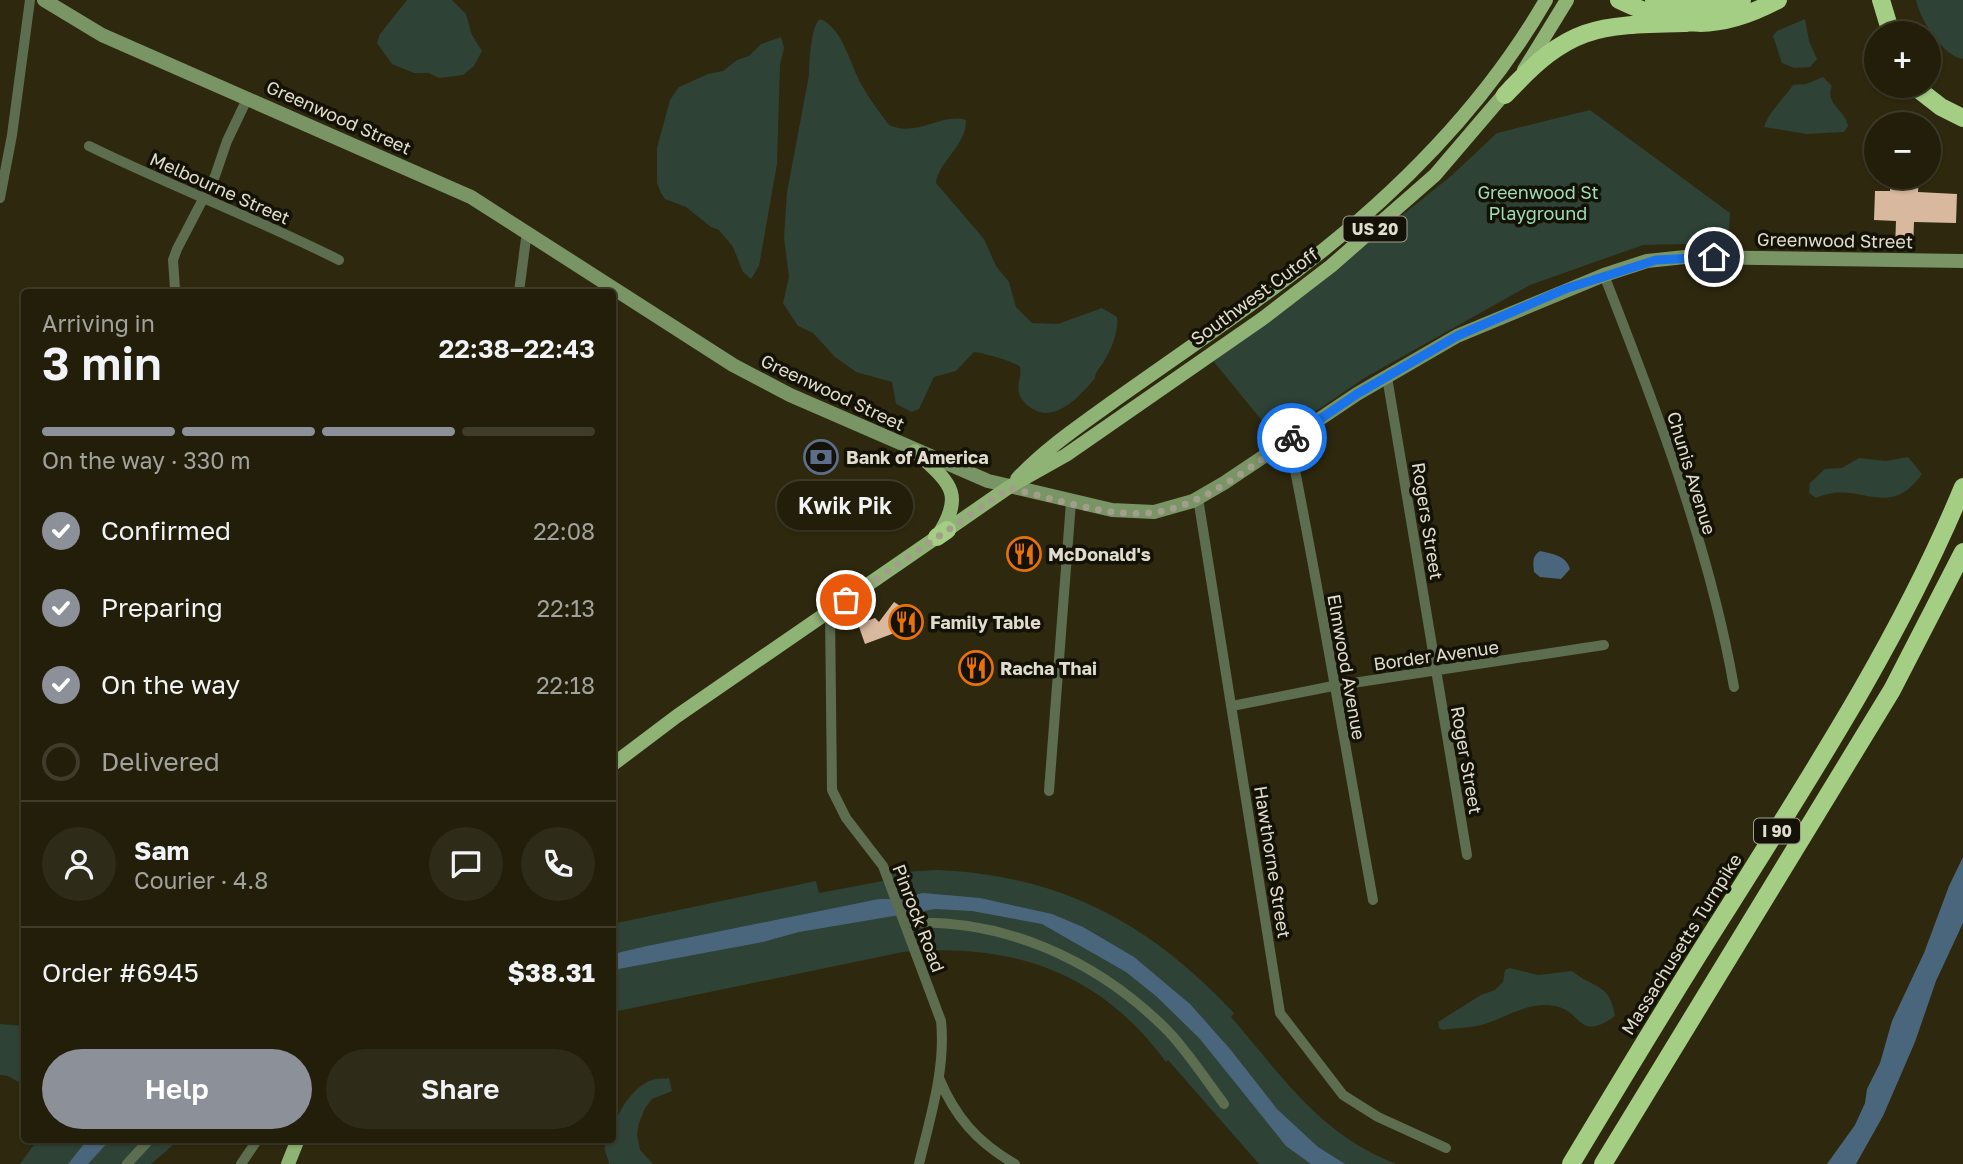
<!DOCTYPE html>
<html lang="en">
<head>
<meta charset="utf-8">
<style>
	body { margin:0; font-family:"Golos Text",sans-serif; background:#2e2b18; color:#f1f3f6; height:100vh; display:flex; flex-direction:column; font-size:26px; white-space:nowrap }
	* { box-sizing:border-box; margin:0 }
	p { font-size:23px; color:#a2a29c }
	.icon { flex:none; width:38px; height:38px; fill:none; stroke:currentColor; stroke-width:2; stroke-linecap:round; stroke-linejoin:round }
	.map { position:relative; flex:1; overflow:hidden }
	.side { position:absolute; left:21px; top:289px; width:595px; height:854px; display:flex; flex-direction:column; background:#221e0a; border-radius:7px; box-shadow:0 2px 5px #0004,0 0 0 2px #3f3c2b }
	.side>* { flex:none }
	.controls { position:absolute; left:1864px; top:21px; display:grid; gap:14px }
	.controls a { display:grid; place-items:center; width:77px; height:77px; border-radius:50%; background:#221e0a; box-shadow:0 2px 5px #0004,0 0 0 2px #3f3c2b; font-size:35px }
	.pin { position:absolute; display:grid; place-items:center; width:60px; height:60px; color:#fff; margin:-30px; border:4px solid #fff; border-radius:50%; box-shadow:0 2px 7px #0007 }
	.courier { position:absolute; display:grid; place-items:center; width:70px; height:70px; margin:-35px; border:5px solid #1a73e8; border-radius:50%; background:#fff; color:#222; box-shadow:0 2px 9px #0007 }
	.bubble { position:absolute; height:49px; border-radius:24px; background:#221e0a; box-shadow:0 2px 5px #0004,0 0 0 2px #3f3c2b; font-size:23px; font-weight:600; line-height:49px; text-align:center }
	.summary em { font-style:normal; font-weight:600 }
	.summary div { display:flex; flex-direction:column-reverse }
	.summary { display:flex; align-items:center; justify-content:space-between; height:119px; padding:0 21px }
	h1 { font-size:46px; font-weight:600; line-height:52px }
	.bar { display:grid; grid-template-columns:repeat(4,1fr); gap:10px 7px; align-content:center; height:84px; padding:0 21px }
	.bar i { height:9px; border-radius:5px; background:#3f3c2b }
	.bar .active { background:#8c9099 }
	.bar p { grid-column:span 4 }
	.line { display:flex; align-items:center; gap:18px; padding:0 21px; border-top:2px solid #3f3c2b }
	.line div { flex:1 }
	.round { display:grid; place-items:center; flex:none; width:74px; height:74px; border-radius:37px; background:#2e2b18 }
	ol { padding:0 21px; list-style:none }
	li { display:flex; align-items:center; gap:21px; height:77px }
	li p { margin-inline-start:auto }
	li .icon { padding:7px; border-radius:50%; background:#8c9099; color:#fff; stroke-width:4 }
	li:last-child { color:#a2a29c }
	li i { width:38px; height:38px; border:4px solid #3f3c2b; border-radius:50% }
	.action { display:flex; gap:14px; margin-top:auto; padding:14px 21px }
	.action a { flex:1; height:80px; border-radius:42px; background:#8c9099; color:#fff; font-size:28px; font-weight:600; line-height:80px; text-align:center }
	.action a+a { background:#2e2b18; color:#f1f3f6 }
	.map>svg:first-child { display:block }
	.green { fill:#2e4236 }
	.water { fill:#4a667d }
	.building { fill:#d8b99f }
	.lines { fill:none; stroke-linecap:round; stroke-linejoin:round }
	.street { stroke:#5c6d50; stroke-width:10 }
	.secondary { stroke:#799465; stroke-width:14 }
	.primary { stroke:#8fb275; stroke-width:14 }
	.highway { stroke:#a3ce83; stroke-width:18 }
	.done { stroke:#a29e8b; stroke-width:7; stroke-dasharray:0 12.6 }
	.route { stroke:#1a73e8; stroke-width:9 }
	.labels { text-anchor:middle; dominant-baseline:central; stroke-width:7; stroke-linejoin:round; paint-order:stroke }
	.shield { fill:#141106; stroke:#a3a092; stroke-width:2 }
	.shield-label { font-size:16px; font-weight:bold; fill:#e0ddce }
	.street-label { font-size:18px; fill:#e0ddce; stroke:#141106 }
	.park-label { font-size:18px; fill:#9edcb9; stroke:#141106 }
	.poi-label { font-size:18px; font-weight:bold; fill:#e0ddce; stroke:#141106; text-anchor:start }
</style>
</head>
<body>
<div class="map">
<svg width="1963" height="1164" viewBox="0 0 1963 1164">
	<rect width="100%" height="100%" fill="#2e280e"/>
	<path class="green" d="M407,0H452L466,14L472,35L482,51L474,66L463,75L439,78L429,73H414L392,64L377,43L380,34Z
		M1916,0H1963V59C1942,56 1920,19 1916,0Z
		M820,19C843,28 850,64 861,84C869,98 879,112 889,125C917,138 942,112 966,120C967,145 939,161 936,183L984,239L996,266L1009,282L1016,307L1032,323L1058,324L1102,308L1117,317C1119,331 1111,351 1103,363C1099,369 1096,370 1095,378C1082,394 1055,424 1033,409C1027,406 1021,400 1019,393C1017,383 1022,375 1020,367C1014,361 983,353 974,352L956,371L934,377L919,409L912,412L896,404L892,382L856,372L835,357L813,333L798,326L783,303L789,277L784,238L787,192L809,75C809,63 811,25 820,19Z
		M1805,19L1809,41L1817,59L1810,67L1794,68L1782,63L1773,36L1777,31Z
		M781,37L784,48L780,65L777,164L759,266L751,279L743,272L733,247L719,230L711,227L686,207L665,199L661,193L657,183V148L670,100L679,87L708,74L723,71L737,60L749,56L761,44Z
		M1823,77L1832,86C1824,104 1846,110 1848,126L1844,132L1807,134L1764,127C1769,111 1784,99 1793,85L1806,84Z
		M1590,110L1730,213L1728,243L1643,245L1530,285L1366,377L1276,438L1210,357L1298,299L1451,176L1497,133Z
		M1908,457L1922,474C1887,523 1860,478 1816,498L1809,493L1810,483L1825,469L1842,468L1859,458L1886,461Z
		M936,870C1062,875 1149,923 1234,1013L1231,1017C1284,1078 1318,1133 1396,1164H1259L1168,1060L1166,1062C1100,972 1012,942 903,952L613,1012L612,924L816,881L819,893L888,880L887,873Z
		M1510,968L1538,975L1572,971C1594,989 1610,983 1615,1016C1579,1042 1582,1013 1559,1007C1530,999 1507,1018 1481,1025C1469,1028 1455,1028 1443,1030L1439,1028L1438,1022L1481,995L1495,990L1503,982L1505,970Z
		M0,1024L24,1026V1085L8,1076L0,1075Z
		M669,1078L672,1091L652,1099L645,1108L639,1123L637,1134L640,1150L653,1164H609C607,1152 602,1153 607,1139H612C612,1119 631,1087 652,1080C657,1078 664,1079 669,1078Z
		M38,1139H180L151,1164H20Z"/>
	<path class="water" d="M1540,551C1552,554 1566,555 1570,569L1561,579L1540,577L1534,572C1533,563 1532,556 1540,551Z
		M1963,857V923L1936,981L1915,1042L1883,1116L1856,1164H1827L1855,1125L1865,1103L1867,1089L1880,1063L1892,1021L1924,953L1949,886Z
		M923,893L980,898L1052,914L1083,927L1134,957L1190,1004L1230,1049L1277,1109L1318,1147L1345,1164H1311L1286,1146L1200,1039L1156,996L1126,972L1042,924L972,911L935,909L799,932L763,942L613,970V954L647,946L879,899H894Z
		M88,1139H111L88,1164H68Z"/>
	<path class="building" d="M1890,177H1919L1918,192L1957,194L1956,223L1914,222L1913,249L1895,248L1896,221L1874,220L1875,191H1890Z
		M894,602L922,620L918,625L921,627L910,638L900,631L865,644L858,624L875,618L879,622Z"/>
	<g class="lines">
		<path class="street" d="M89,146C171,186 257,219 339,260
			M0,198L12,135L30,0
			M1604,275C1656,408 1709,545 1734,687
			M175,289L173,260L177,249L215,176L227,141L248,97
			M519,292L527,231
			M1387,377L1467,855
			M1289,440C1320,593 1345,747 1373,900
			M1198,498L1280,1013L1343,1095L1378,1117L1446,1148
			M830,611L832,790L846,818L883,866L941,1021C946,1068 930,1118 919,1164
			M1232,706L1333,686L1604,645
			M1049,791L1071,502
			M905,923C1003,918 1095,959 1165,1028C1187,1050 1205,1079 1224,1104
			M939,1078C955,1117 978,1143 1015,1164
			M127,1164L150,1139
			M241,1164L258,1139"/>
		<path class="secondary" d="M44,0L102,35L471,197L733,365L790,395L988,481L1112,510L1154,512L1193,501L1224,483L1357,394L1457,336L1604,275L1647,261L1685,257L1963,261"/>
		<path class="primary" d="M1524,70L1567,0
			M1017,479C1045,449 1078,427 1111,403C1159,369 1207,336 1254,302C1368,222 1476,121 1546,0
			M947,530L1009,487L1066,455L1262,319L1331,266L1435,175L1511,86
			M612,765L677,716L937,537C966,493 950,483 915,451
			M288,1164L298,1139"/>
		<path class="highway" d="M1619,0C1679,29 1718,32 1778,0
			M1654,0L1702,8L1742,0
			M1881,0L1891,33
			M1914,86L1941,107L1963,118
			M1505,95C1570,25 1594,25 1687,23
			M937,537L947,530
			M1571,1164C1622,1079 1673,994 1726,911C1812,774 1901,637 1963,487
			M1603,1164L1892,690L1963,552"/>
	</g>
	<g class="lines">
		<path class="done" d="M846,600L1009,488C1057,499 1117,522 1167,510C1212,499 1254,464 1292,438"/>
		<path class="route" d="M1292,438L1357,394L1457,336L1565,289L1656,260L1714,257"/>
	</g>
	<defs>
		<g id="bank-ring" transform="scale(1.75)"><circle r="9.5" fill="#141106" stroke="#5c6f8a" stroke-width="1.5"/><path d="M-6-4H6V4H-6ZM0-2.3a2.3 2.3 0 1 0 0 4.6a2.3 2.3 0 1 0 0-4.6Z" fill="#5c6f8a"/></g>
		<g id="restaurant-ring" transform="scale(1.75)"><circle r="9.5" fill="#141106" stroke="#e8710a" stroke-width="1.5"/><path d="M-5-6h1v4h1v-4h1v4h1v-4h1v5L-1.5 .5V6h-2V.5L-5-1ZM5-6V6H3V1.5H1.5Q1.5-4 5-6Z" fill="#e8710a"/></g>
	</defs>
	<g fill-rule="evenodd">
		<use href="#bank-ring" x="821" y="457"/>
		<use href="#restaurant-ring" x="1024" y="554"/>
		<use href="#restaurant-ring" x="906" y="622"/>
		<use href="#restaurant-ring" x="976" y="668"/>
	</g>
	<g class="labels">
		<g class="shield">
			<rect x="1343.5" y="216.5" width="63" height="25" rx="5"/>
			<rect x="1754" y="818.5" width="46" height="25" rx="5"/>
		</g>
		<g class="shield-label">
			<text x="1375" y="229">US 20</text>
			<text x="1777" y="831">I 90</text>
		</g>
		<g class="street-label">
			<text transform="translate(339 117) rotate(24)">Greenwood Street</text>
			<text transform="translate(220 188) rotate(24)">Melbourne Street</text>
			<text transform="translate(1835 240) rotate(1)">Greenwood Street</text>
			<text transform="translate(1254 296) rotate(-36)">Southwest Cutoff</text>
			<text transform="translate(833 392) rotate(25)">Greenwood Street</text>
			<text transform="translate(1692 473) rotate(73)">Chunis Avenue</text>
			<text transform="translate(1428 521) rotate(81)">Rogers Street</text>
			<text transform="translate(1436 655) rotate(-8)">Border Avenue</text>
			<text transform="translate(1347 667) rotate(80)">Elmwood Avenue</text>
			<text transform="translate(1467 760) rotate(80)">Roger Street</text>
			<text transform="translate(1273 862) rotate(81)">Hawthorne Street</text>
			<text transform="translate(919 918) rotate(69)">Pinrock Road</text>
			<text transform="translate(1681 944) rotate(-58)">Massachusetts Turnpike</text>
		</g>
		<g class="park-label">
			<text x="1538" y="192">Greenwood St<tspan x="1538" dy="21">Playground</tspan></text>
		</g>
		<g class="poi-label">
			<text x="846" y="457">Bank of America</text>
			<text x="1048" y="554">McDonald's</text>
			<text x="930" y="622">Family Table</text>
			<text x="1000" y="668">Racha Thai</text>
		</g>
	</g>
</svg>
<div class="controls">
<a>+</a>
<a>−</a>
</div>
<div class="pin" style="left:846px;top:600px;background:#ea580c"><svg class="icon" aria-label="bag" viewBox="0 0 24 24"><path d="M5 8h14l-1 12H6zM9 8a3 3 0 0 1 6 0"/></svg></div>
<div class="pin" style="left:1714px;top:257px;background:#1f2937"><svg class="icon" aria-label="home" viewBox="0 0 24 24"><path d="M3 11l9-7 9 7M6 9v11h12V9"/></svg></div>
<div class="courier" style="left:1292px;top:438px"><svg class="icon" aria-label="bike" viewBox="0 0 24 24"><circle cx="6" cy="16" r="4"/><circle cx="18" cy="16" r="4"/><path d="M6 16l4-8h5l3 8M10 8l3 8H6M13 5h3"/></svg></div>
<div class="bubble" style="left:777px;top:481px;width:136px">Kwik Pik</div>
<section class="side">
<div class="summary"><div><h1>3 min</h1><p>Arriving in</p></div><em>22:38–22:43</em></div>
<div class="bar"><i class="active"></i><i class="active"></i><i class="active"></i><i></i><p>On the way · 330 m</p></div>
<ol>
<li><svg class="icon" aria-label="check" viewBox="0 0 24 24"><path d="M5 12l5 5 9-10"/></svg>Confirmed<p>22:08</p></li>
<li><svg class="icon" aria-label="check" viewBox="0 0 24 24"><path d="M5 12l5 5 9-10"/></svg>Preparing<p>22:13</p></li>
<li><svg class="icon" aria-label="check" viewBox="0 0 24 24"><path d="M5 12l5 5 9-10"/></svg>On the way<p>22:18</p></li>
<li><i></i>Delivered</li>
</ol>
<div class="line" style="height:126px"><a class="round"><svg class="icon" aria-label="person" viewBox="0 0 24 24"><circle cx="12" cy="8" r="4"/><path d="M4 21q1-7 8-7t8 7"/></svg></a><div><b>Sam</b><p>Courier · 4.8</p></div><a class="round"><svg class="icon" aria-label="chat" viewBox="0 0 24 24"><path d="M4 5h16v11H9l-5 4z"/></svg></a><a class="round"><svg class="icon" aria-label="phone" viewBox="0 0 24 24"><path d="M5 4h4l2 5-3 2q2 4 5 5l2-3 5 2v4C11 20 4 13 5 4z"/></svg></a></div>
<div class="line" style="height:91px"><div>Order #6945</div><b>$38.31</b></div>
<div class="action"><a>Help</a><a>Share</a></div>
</section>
</div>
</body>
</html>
